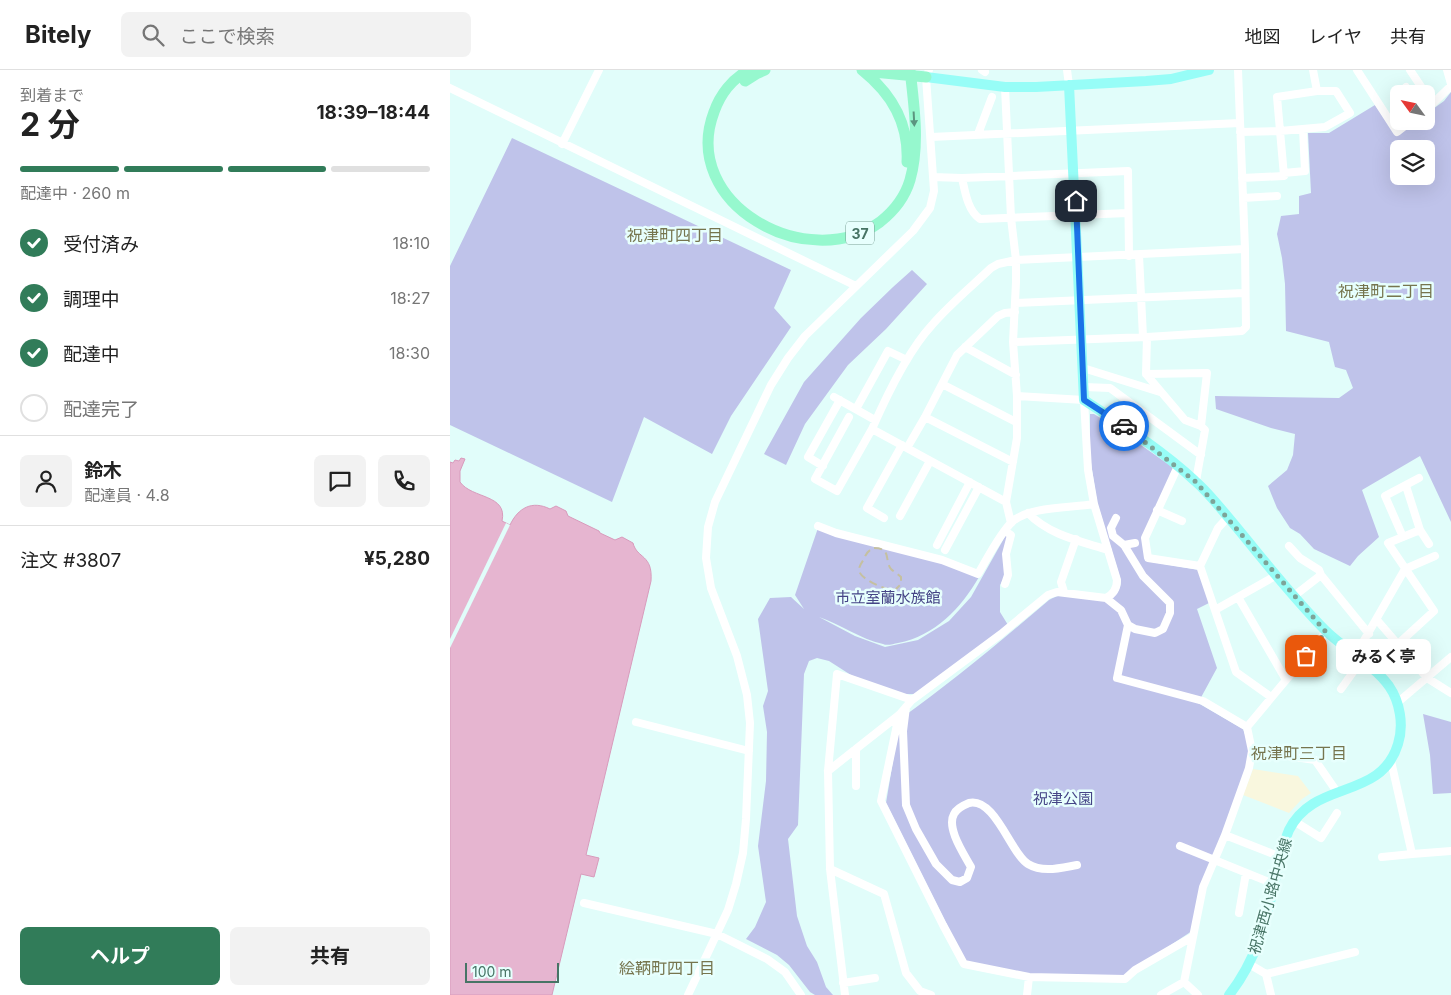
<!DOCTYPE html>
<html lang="ja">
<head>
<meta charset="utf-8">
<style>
	body { margin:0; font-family:Inter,"Noto Sans JP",sans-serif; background:#f2f2f2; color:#222; height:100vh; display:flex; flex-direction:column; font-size:19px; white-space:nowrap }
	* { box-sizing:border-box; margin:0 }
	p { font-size:16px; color:#767676 }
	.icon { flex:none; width:28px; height:28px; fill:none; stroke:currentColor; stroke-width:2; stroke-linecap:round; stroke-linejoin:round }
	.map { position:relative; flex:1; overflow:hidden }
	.drawer { display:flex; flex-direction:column; background:#fff; width:450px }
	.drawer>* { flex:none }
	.needle { width:32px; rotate:303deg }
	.controls { position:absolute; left:940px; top:15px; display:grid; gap:10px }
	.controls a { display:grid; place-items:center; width:45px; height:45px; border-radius:8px; background:#fff; box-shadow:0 5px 20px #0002; font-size:25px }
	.scale { position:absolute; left:15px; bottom:12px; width:94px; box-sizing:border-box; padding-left:5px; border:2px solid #477465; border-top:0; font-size:14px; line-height:18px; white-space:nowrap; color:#477465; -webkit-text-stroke:4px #e7fffd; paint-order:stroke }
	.pin { position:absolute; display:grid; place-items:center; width:42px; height:42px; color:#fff; margin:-21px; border-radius:10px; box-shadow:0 2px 8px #0006 }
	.courier { position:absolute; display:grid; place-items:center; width:50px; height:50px; margin:-25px; border:4px solid #1a73e8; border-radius:50%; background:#fff; color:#222; box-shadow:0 1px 6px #0007 }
	.bubble { position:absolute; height:35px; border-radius:8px; background:#fff; box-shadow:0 5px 20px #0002; font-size:16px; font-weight:700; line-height:35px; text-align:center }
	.summary em { font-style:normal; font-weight:700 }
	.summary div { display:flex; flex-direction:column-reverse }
	.summary { display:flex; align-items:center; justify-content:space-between; height:85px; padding:0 20px }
	h1 { font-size:32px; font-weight:700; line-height:38px }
	.bar { display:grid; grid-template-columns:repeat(4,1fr); gap:8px 5px; align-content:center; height:60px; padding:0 20px }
	.bar i { height:6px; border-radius:4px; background:#e0e0e0 }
	.bar .selected { background:#317c59 }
	.bar p { grid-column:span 4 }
	.line { display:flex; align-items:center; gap:12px; padding:0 20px; border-top:1px solid #e0e0e0 }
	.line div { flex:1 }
	.round { display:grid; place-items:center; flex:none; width:52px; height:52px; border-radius:8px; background:#f2f2f2 }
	ol { padding:0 20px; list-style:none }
	li { display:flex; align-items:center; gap:15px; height:55px }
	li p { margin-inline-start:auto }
	li .icon { padding:5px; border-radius:50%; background:#317c59; color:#fff; stroke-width:4 }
	li:last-child { color:#767676 }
	li i { width:28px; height:28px; border:2px solid #e0e0e0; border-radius:50% }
	.cta { display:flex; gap:10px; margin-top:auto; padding:10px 20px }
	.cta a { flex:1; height:58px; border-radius:8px; background:#317c59; color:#fff; font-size:20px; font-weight:700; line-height:58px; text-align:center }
	.cta a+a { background:#f2f2f2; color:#222 }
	header { display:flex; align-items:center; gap:30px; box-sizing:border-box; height:70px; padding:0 25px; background:#fff; border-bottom:1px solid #e0e0e0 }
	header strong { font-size:24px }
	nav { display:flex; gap:28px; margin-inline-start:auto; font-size:18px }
	.search { width:350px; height:45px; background:#f2f2f2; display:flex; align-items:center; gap:12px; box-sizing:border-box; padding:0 18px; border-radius:8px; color:#767676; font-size:19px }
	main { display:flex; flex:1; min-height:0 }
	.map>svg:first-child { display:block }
	.education { fill:#f9f7de }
	.green { fill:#bfc3ea; fill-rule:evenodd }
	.water { fill:#e6b5d0; stroke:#d89bbc }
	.pier { fill:#e1fdfa }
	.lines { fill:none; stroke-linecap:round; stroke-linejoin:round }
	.minor { stroke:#fff; stroke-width:8 }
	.major { stroke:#97fdf7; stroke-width:10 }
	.highway { stroke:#96f8ce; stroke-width:11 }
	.rail { stroke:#c5c0a0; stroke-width:2; stroke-dasharray:8 5; stroke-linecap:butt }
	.oneway { fill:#5b957f }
	.done { stroke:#7da499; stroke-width:5; stroke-dasharray:0 9 }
	.route { stroke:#1a73e8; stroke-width:6 }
	.labels { text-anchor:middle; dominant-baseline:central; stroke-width:5; stroke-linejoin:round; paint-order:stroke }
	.shield { fill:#e7fffd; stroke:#779e93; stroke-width:1 }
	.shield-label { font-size:14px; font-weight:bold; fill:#477465 }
	.park-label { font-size:15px; fill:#454486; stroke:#e7fffd }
	.street-label { font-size:15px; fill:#477465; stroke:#e7fffd }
	.neighbourhood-label { font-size:16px; fill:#76754e; stroke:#e7fffd }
</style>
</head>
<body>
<header>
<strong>Bitely</strong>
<div class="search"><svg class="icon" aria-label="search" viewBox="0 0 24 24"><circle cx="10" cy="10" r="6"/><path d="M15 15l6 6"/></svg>ここで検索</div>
<nav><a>地図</a><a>レイヤ</a><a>共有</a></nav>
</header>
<main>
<section class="drawer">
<div class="summary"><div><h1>2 分</h1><p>到着まで</p></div><em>18:39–18:44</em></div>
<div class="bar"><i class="selected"></i><i class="selected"></i><i class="selected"></i><i></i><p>配達中 · 260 m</p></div>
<ol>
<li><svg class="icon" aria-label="check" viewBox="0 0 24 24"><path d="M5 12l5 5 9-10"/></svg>受付済み<p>18:10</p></li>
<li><svg class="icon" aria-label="check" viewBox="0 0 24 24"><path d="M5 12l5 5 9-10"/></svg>調理中<p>18:27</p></li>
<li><svg class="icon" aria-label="check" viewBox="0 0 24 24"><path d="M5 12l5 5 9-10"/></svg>配達中<p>18:30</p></li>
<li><i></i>配達完了</li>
</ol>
<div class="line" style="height:90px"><a class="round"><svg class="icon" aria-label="person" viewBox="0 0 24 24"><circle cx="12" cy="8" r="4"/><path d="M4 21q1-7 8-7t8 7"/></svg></a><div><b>鈴木</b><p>配達員 · 4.8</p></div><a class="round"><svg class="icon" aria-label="chat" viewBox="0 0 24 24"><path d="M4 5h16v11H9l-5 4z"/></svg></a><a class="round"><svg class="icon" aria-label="phone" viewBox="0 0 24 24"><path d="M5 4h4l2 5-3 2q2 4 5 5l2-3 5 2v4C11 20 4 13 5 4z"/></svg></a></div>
<div class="line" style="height:65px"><div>注文 #3807</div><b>¥5,280</b></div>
<div class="cta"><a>ヘルプ</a><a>共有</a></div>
</section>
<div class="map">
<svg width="1001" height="925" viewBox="0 0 1001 925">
	<rect width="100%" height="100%" fill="#e1fdfa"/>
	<path class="education" d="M803,699L848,706L861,723L852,729L839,743L793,725Z"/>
	<path class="green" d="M1001,22V452L970,386L912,420L929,467L908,486L900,496L864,479L850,464L840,458L827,438L818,416L837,400L843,385L845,364L821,358L766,339L765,326L889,328L903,318L896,300L885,297L879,272L836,261L835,214L832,188L827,164L831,146L849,144V126L861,123L858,63H879L925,35L947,66L966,51H976V44L994,31ZM949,79H976V106H949Z
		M62,68L341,200L324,238L341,257L281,346L262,384L194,347L162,432L0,355V196Z
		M462,200L477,214L436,259L398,295L355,354L336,395L314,384L354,312L411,248L443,217Z
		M640,344H644L671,361L725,399L694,466L696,491L749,500L759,533L747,539L767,598L748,633L793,659L797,670L799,681L795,700L742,861L674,906L586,905L517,892L512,885L436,733L450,649C502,612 551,571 599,530C604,527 609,525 614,525C632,526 669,540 671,511L647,432L640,386Z
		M368,458L492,493L529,507C511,538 485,566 448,573C443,574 437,576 433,574C410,569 390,554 369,547L405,566L435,577L468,570L499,551L521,527L557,463V502L550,515V542L558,555L467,624H452L404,607L379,591L367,588L359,591L354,604L348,755L338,769L347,846L357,876L367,892L376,917L383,925H365L360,922L339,895L327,885L296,869L305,857L316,832L308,776L316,711L317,662L313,636L318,621L308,549L320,528L341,527L354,539L345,525Z
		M973,644L1001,652V723L983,724L980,685Z"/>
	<path class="water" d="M11,388L15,389L10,401V412C22,429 58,424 52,451L60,455C68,438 82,430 100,439L106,436L116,441L118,446L149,461L150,463L165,470L172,467L183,473C187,489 203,484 201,511L136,785L149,788L144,807L131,804L102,925H0V392L3,393L5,390L9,391Z"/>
	<path class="pier" d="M56,453L60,455L0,578V569Z"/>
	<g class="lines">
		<path class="minor" d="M532,0L535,2
			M617,0L619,15
			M863,0L867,21
			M907,0L947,62L961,51
			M960,0L976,24
			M997,0L1001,14
			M555,17L561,148L566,190V212L563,272L567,326V368L556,432L561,453
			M956,17L960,24
			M0,18L406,216
			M976,40L1001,16
			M790,62L830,61L875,57L900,43L886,21H867L827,27L834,106L792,108
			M528,64L542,27
			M481,67L790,53
			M112,74L149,0
			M834,103L855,101L853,59
			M483,107L512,108L678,101L679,186
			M512,108C515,122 518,141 530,149L678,143
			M793,128L827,126
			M689,185L693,267
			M565,233L794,223
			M697,267L696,304L735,350L751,356L755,360L746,411
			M563,272L697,267L792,261L796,257L795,179L788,0
			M515,277L566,305
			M633,298L710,322
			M696,304L757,303L751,356
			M492,314L566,352
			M634,317L660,318L751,385
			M384,327L425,350
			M406,339L438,281L457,290
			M399,347L365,409L387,421L422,359
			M475,347L563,392
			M457,378L475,347L507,285L548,246L555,243L565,242
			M373,396L358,387L390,330
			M728,396L695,468L698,488L750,496
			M956,416L970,460L979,474
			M556,432L422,359C436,327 459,280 482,255C499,235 521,217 541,198L548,194L566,190L795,179
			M707,440L732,451
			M578,443C599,465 630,471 658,480
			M450,446L480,391
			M778,447L768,458L750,496L786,602L821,627
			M434,448L417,438L452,375
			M368,456L386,463L492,490L528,504C537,489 550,463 562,452C579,436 621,438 644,434
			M555,461L561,465L556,484L558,505L555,514
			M953,467L935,426L969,408
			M487,475L520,412
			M674,475L685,473
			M839,476L850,488L869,500L871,505L919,564
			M495,480L529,417
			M614,522L611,512L626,469
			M844,526L871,505
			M788,527L836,610
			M656,528L671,540L678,555L685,559L705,563L713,559L720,543V533L693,506L674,475L663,466L661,458L666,448
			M765,540L827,505
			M927,550L977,608L1001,623
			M678,555L667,608L753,631L797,657L802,681L799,698L775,765L753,817L734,912
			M948,574L984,541L938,473L970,460
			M905,586L955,499L985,486
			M891,619L911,591
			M947,633L1001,587
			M456,637L453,661L456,735L466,759L486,794L502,810L510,812L517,808L521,797C514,784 496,758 504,744C507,738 514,735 519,733C545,727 561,784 578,794C593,803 610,798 627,795
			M449,645L431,731L493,855L514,894L579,907L675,909L685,900L742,867
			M186,652L299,681
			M797,657L876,562
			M406,679V716
			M802,681L865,690L887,722
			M941,691L962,784L1001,781
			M378,701L449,645L462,630L551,564L598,525L607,522L656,528C664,524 667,518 667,510L644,434L638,400L634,330L567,326
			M844,751L871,768L887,743
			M775,765L831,787
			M730,776L824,814
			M932,787L962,784
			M380,799L434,824L456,903L470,921L481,925
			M134,833L267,864L317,889L335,902L351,925
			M789,843L796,803
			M799,894L816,904L821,925
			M816,904L905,882
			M393,913L425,908
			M238,925L278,840L286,814L293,783L296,749L300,653L297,625L287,586L261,518L256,488L258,457L265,432L321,315L338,288L355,266L463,161L480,138L484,121L476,7L479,0
			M395,925L380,799L378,701L387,604L462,630
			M577,925L579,907
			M711,925L734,912L748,925"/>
		<path class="major" d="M476,7L555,17H586L696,11L721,9L759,0
			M619,15L634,330C672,355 712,380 745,411C759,423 771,439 783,453C813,489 842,527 875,560C894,579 923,594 939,616C950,632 954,655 948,674C931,731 864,709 839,760C832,776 829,793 825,810C816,852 806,891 779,925"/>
		<path class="highway" d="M299,0C282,9 270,25 264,42C229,134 358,205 430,152C444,141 455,127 460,110C470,75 464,35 460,0
			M412,0C442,24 459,53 457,92
			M413,1L476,7
			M295,11L306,4L315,0"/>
		<path class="rail" d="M424,478C442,478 434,490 441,499C444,502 448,504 451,507V514L445,520C438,521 409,509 409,500C409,496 412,492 414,489C416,483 419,480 424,478Z"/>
	</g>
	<defs><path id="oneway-solid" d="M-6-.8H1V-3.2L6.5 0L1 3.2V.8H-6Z" transform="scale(1.25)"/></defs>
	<use class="oneway" href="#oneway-solid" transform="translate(464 49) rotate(87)"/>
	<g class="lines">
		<path class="done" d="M674,356L746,412L876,562L856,586"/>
		<path class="route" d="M626,131L634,330L674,356"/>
	</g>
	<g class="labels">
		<rect class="shield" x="396" y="151.5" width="28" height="23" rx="4"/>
		<g class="shield-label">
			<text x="410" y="163">37</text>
		</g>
		<g class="park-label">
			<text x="438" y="527">市立室蘭水族館</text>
			<text x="613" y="728">祝津公園</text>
		</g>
		<g class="street-label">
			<text transform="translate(820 826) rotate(-74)">祝津西小路中央線</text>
		</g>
		<g class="neighbourhood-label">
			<text x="225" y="165">祝津町四丁目</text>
			<text x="936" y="221">祝津町二丁目</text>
			<text x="849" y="683">祝津町三丁目</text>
			<text x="217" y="898">絵鞆町四丁目</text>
		</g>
	</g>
</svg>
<div class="controls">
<a><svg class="needle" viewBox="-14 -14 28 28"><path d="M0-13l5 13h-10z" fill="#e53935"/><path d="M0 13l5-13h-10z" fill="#767676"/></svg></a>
<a><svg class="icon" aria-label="layers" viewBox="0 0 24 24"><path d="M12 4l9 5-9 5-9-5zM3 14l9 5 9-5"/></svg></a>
</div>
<div class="scale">100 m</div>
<div class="pin" style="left:856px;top:586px;background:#ea580c"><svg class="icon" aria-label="bag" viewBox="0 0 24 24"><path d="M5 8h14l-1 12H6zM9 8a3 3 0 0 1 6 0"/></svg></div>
<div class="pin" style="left:626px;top:131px;background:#1f2937"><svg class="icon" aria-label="home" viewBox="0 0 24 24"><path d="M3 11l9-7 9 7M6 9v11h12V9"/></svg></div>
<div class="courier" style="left:674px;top:356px"><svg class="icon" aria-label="car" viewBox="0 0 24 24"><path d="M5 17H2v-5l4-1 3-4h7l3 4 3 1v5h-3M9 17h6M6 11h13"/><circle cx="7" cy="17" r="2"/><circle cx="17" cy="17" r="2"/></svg></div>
<div class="bubble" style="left:886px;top:569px;width:95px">みるく亭</div>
</div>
</main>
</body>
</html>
